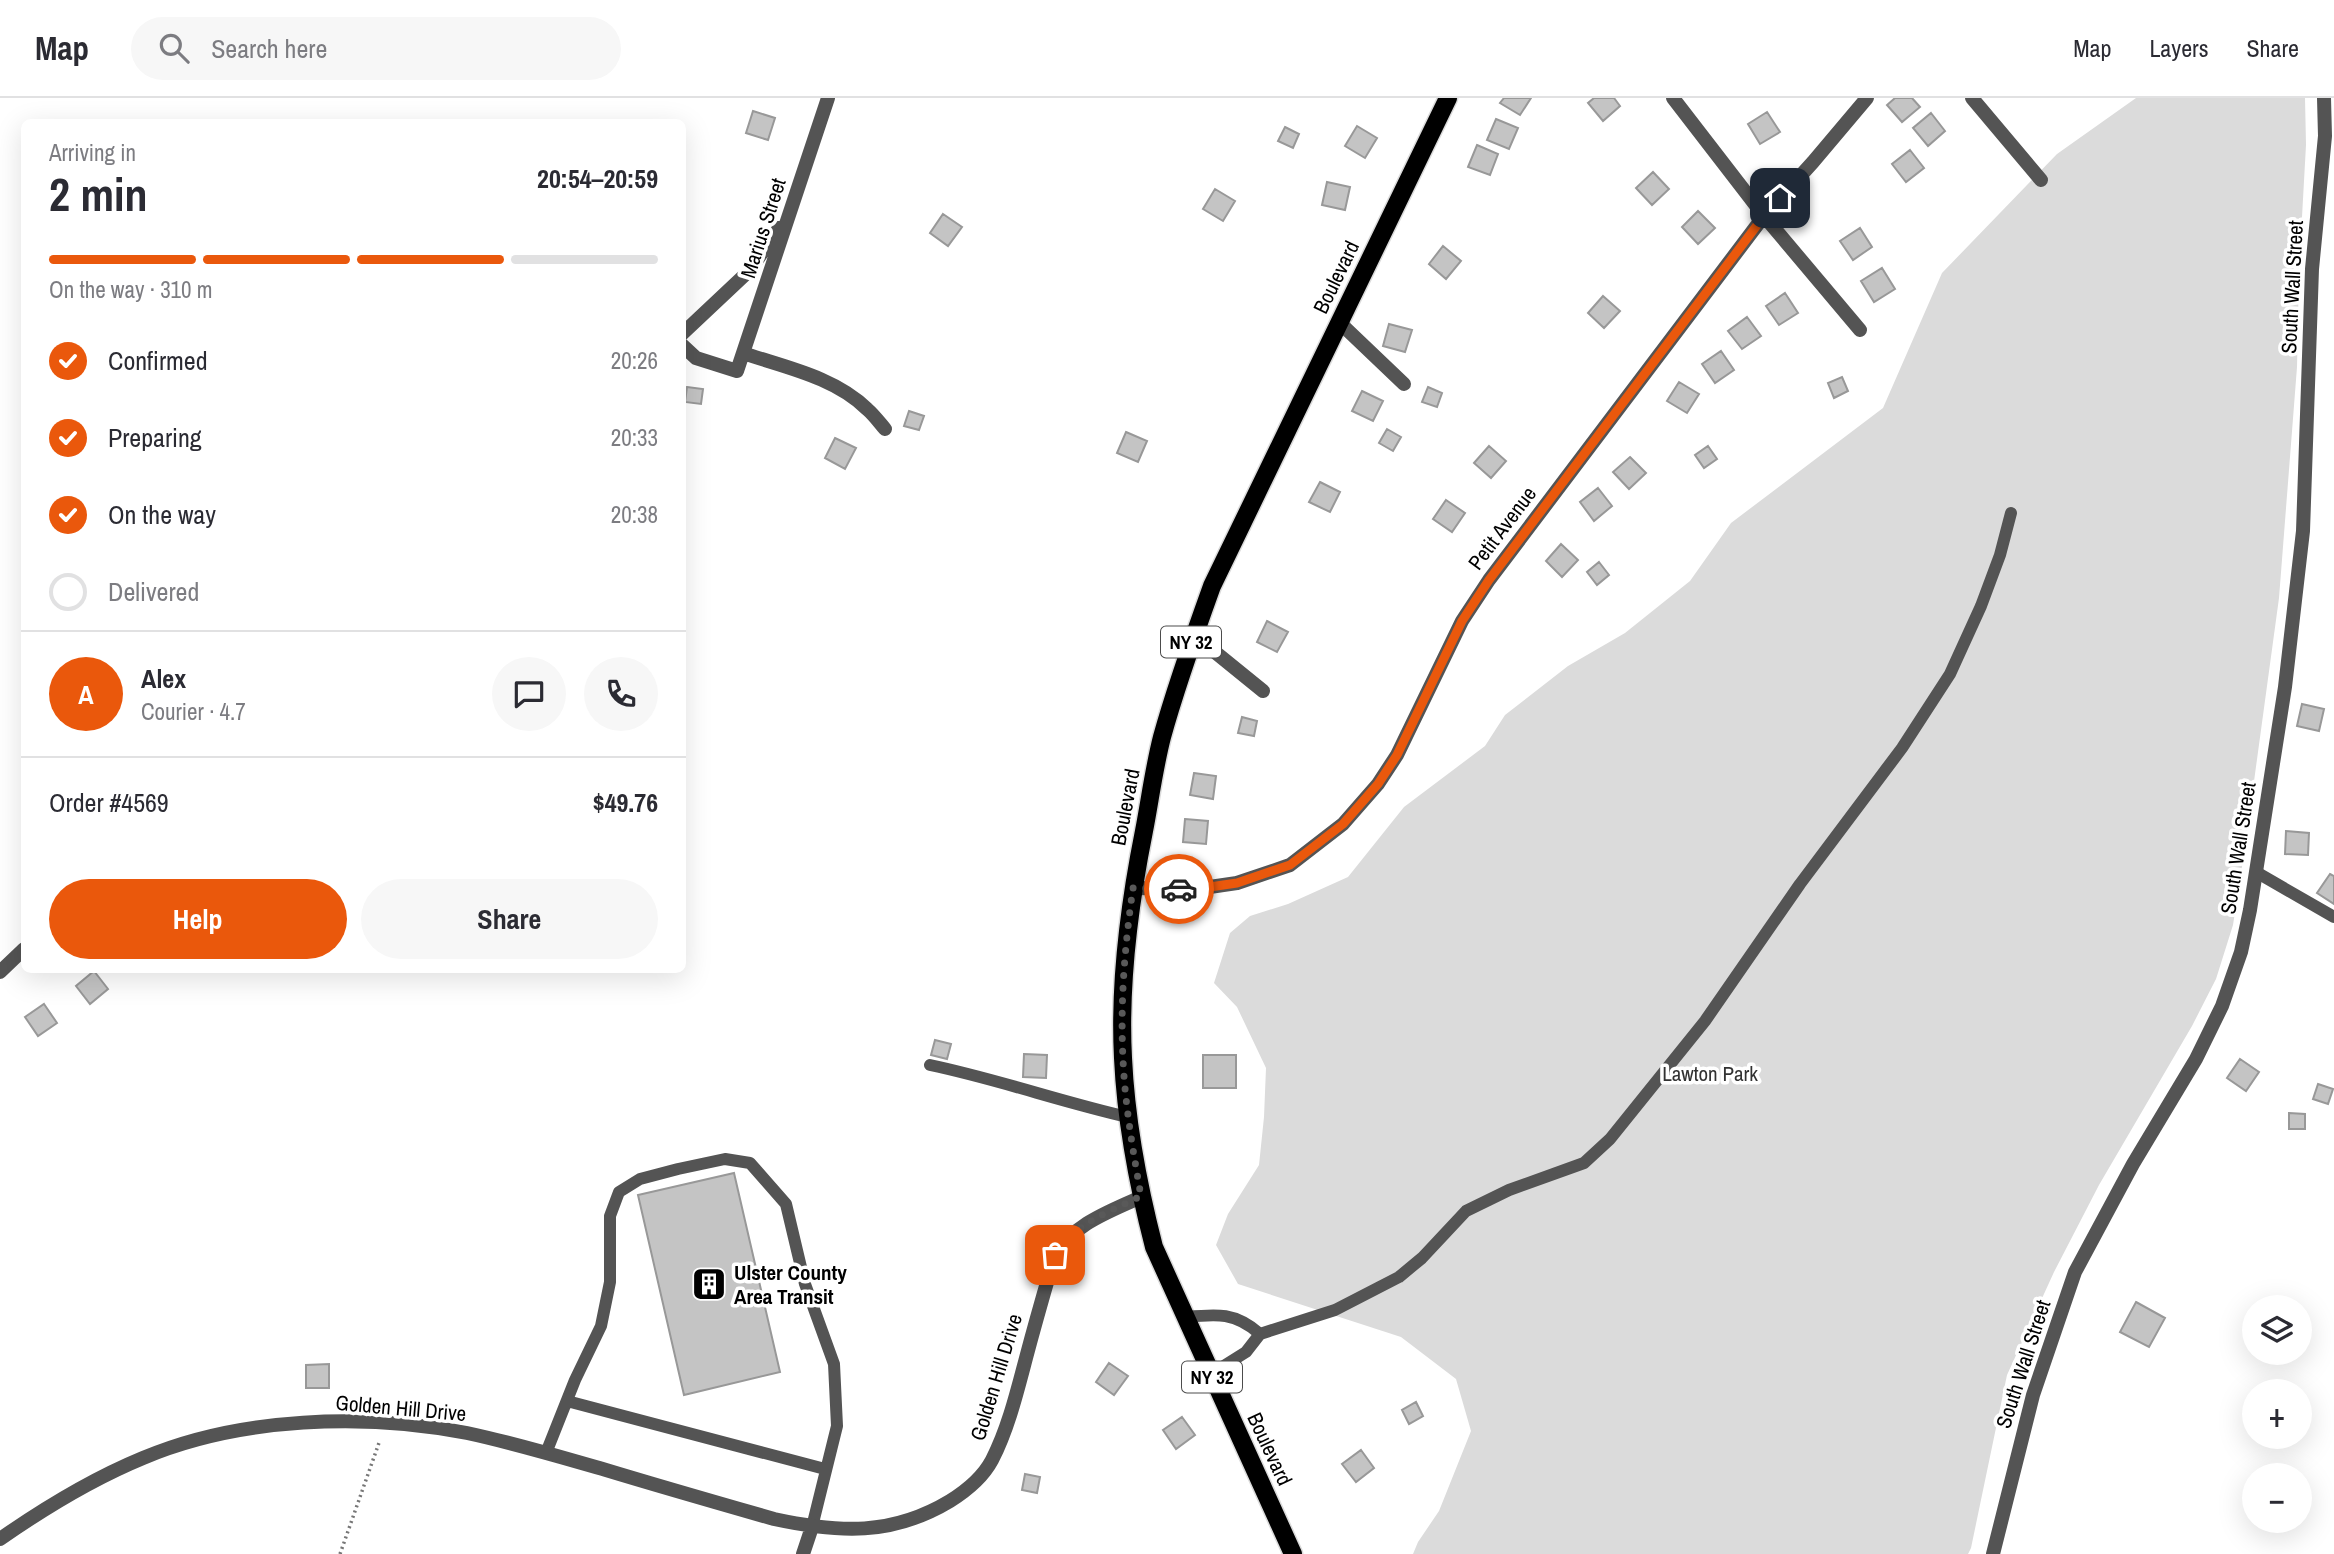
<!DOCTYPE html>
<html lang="en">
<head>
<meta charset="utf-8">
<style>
	body { margin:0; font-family:"Archivo Narrow",sans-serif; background:#f7f7f7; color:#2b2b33; height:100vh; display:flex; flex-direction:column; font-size:26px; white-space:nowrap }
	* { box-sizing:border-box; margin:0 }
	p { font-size:23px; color:#7c7c81 }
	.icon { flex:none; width:38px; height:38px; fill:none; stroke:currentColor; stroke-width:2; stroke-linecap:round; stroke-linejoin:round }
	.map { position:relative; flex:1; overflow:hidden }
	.drawer { position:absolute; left:21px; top:21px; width:665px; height:854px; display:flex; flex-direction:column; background:#fff; border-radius:10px; box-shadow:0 7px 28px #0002 }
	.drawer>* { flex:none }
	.fabs { position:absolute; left:2242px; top:1197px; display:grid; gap:14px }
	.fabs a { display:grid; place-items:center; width:70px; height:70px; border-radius:50%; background:#fff; box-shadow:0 7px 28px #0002; font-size:35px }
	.pin { position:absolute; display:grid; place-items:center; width:60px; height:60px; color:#fff; margin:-30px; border-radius:14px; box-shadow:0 4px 10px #0006 }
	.courier { position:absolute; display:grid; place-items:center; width:70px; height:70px; margin:-35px; border:5px solid #ea580c; border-radius:50%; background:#fff; color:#222; box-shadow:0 2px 9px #0007 }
	.headline em { font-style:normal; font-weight:800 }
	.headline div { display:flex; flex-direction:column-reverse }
	.headline { display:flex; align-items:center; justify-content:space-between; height:119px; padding:0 28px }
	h1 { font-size:46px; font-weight:800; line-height:52px }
	.bar { display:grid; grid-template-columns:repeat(4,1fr); gap:10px 7px; align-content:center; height:84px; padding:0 28px }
	.bar i { height:9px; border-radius:5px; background:#e1e1e2 }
	.bar .on { background:#ea580c }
	.bar p { grid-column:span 4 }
	.line { display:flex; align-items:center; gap:18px; padding:0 28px; border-top:2px solid #e1e1e2 }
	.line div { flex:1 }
	.round { display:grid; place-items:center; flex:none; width:74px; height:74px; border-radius:37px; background:#f7f7f7 }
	ol { padding:0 28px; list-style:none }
	li { display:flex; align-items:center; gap:21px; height:77px }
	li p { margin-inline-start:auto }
	li .icon { padding:7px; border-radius:50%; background:#ea580c; color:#fff; stroke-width:4 }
	li:last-child { color:#7c7c81 }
	li i { width:38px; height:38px; border:4px solid #e1e1e2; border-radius:50% }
	.action { display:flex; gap:14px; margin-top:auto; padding:14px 28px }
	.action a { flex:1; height:80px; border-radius:42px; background:#ea580c; color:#fff; font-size:28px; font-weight:800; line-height:80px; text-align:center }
	.action a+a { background:#f7f7f7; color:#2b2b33 }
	header { display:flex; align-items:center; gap:42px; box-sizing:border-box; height:98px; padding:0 35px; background:#fff; border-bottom:2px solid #e1e1e2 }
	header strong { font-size:33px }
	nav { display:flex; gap:38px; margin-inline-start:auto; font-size:24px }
	.search { width:490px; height:63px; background:#f7f7f7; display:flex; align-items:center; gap:18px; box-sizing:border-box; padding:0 24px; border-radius:38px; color:#7c7c81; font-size:26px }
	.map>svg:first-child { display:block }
	.green { fill:#dbdbdb }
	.building { fill:#c4c4c4; stroke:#989898; stroke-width:2 }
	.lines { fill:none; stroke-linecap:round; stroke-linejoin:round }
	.primary-casing { stroke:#dbdbdb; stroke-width:21 }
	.path { stroke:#767676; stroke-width:3.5; stroke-dasharray:2 3.5; stroke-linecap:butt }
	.lane { stroke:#545454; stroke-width:12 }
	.street { stroke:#545454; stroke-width:14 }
	.primary { stroke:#000; stroke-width:18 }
	.done { stroke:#595959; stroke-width:7; stroke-dasharray:0 12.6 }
	.route { stroke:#ea580c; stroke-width:9 }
	.labels { text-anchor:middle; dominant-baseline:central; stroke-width:7; stroke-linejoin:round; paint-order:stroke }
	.shield { fill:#fff; stroke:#4c4c4c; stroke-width:2 }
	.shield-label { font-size:19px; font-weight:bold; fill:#000 }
	.street-label { font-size:21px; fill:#000; stroke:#fff }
	.park-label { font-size:21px; fill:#323232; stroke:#fff }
	.poi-label { font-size:21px; font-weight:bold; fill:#000; stroke:#fff; text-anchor:start }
</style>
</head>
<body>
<header>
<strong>Map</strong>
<div class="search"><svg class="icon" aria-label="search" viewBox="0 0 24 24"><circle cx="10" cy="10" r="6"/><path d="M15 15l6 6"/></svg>Search here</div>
<nav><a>Map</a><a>Layers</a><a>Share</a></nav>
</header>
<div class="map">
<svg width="2334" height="1456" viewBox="0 0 2334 1456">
	<rect width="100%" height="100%" fill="#fff"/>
	<path class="green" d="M2136,0H2305L2306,47L2299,173L2297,269L2279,500L2246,742L2233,827L2216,881L2192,928L2099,1087L2054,1174L2007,1277L1971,1450L1968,1456H1413L1418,1444L1439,1413L1471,1333L1456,1281L1401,1239L1238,1186L1216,1147L1228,1116L1259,1067L1264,1019L1266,970L1237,909L1214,885L1230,835L1250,818L1288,806L1348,779L1404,709L1485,648L1505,617L1568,568L1625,535L1690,483L1731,425L1883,310L1942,175L2057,56Z"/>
	<path class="building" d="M1504,0H1531L1520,17L1500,5Z
		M1594,0H1614L1620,8L1603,23L1588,5Z
		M1895,0H1912L1920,9L1902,24L1887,7Z
		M753,13L775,20L768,42L746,35Z
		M1767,14L1780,34L1760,46L1748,26Z
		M1931,15L1945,33L1928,48L1913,30Z
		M1496,21L1518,30L1509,51L1487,42Z
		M1357,28L1377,40L1365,60L1345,48Z
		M1285,29L1299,36L1293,50L1278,43Z
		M1477,47L1498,56L1490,77L1468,69Z
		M1910,52L1924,70L1906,84L1892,66Z
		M1653,74L1669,91L1652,107L1636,90Z
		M1327,84L1350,89L1345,112L1322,107Z
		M1215,91L1235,103L1223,123L1203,111Z
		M1698,113L1715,130L1698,146L1682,129Z
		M943,116L962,129L948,148L930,135Z
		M1860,130L1872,149L1853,162L1840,143Z
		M1443,148L1461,163L1446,181L1429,166Z
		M1882,170L1895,191L1874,204L1861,183Z
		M1785,195L1798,215L1779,227L1766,208Z
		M1603,198L1620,213L1604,230L1588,215Z
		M1747,219L1761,238L1742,251L1728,233Z
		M1389,226L1412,232L1405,254L1383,248Z
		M1721,253L1734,272L1715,285L1702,266Z
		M1842,279L1848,293L1834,300L1828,285Z
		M1679,284L1699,296L1687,315L1667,303Z
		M687,289L703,291L701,306L685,304Z
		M1428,289L1442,295L1437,309L1422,304Z
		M1362,293L1383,303L1373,323L1352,313Z
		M909,313L924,318L919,332L904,328Z
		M1387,331L1401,339L1393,353L1379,345Z
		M1126,334L1147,343L1138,364L1117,355Z
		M835,340L856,350L845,371L825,360Z
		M1489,348L1506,363L1491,380L1474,365Z
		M1708,348L1717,361L1704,370L1695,357Z
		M1630,359L1646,375L1629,391L1613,374Z
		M1320,384L1340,394L1330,414L1309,404Z
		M1598,390L1612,408L1594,423L1580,404Z
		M1446,402L1465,415L1452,434L1433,421Z
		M1561,446L1578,462L1562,479L1546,463Z
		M1599,464L1609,477L1597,487L1587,474Z
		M1267,523L1288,534L1277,554L1257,544Z
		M2302,606L2324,611L2319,633L2297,628Z
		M1242,619L1257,623L1254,638L1238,635Z
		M1194,675L1216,678L1213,701L1190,697Z
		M1185,721L1208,723L1206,746L1183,744Z
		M2286,733L2309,735L2308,757L2285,756Z
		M2330,776L2334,778V806L2317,795Z
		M94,873L108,891L90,906L76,888Z
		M44,906L57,925L38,938L25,919Z
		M935,942L951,946L947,961L931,957Z
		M1024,956L1047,957L1046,980L1023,979Z
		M1203,957H1236V990H1203Z
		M2240,961L2259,974L2246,993L2227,980Z
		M2318,986L2333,991L2328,1006L2313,1001Z
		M2289,1015L2305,1016V1031H2289Z
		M734,1075L780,1274L684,1297L638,1097Z
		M2136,1204L2165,1220L2149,1249L2120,1234Z
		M1109,1265L1128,1278L1114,1297L1096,1284Z
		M329,1266V1290H306V1267Z
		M1416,1304L1423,1318L1409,1326L1402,1312Z
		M1182,1319L1195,1337L1176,1351L1163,1332Z
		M1361,1352L1374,1370L1356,1384L1342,1366Z
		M1025,1376L1040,1379L1037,1395L1022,1392Z"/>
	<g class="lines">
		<g class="primary-casing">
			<path id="primary" d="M1293,1456L1154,1149C1138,1087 1126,1024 1123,960C1119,884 1129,808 1144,733C1150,702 1154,670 1162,639C1176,588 1194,538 1212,488L1448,0"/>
		</g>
		<path class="path" d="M340,1456L380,1342"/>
		<path class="lane" d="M2256,774L2334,819
			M930,967C997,981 1062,1004 1128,1019
			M1186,1219C1217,1216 1235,1214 1260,1236
			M1211,1276L1246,1254L1260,1236L1335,1212L1399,1179L1422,1160L1466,1113L1509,1092L1584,1065L1610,1041L1705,923L1800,786L1902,650L1950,576L1981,508L2000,457L2011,415
			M567,1303L825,1371
			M546,1355L575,1282L601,1228L610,1184V1118L619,1094L640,1081L678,1071L725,1061L750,1065L786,1106L805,1186L834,1266L837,1328L812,1429"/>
		<path class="street" d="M1673,0L1764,118L1860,232
			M1972,0L2041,82
			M1339,224L1404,286
			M682,236L750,172L779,130
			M682,247L696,260L737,273L828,0
			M743,255C784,269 835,279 867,311C874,317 879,324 885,331
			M1194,537L1263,593
			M1133,790L1196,791L1237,785L1290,767L1343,726L1378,686L1397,657L1462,523L1489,482L1764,118L1813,64L1867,0
			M0,874L24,851
			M0,1441C46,1409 92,1381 143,1360C240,1319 365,1315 467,1335C514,1345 560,1359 606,1372C662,1389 718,1405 774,1421C839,1435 892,1438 950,1403C966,1393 983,1379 992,1362C1008,1331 1017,1294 1026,1260C1035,1226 1045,1191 1055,1157C1075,1125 1109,1114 1141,1099
			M803,1456L812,1429
			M1993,1456L2033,1297L2075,1174L2133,1066L2196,961L2222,908L2241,854L2250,812L2285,589L2303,433L2312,171L2325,38L2324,0"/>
		<use href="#primary" class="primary"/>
	</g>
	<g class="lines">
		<path class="done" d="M1055,1157C1075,1125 1109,1114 1141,1098C1133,1053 1125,1007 1123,961C1120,903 1125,846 1133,790L1179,791"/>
		<path class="route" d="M1179,791H1196L1237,785L1290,767L1343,726L1378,686L1397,657L1462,523L1489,482L1764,118L1780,100"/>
	</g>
	<defs>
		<g id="building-square" transform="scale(1.75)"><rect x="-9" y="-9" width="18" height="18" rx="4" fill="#000" stroke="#fff"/><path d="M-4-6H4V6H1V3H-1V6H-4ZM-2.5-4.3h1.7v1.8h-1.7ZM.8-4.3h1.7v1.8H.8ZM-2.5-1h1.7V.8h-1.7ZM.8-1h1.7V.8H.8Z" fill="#fff"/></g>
	</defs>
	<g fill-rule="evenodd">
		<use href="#building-square" x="709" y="1186"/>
	</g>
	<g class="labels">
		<g class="shield">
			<rect x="1161" y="528.5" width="60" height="31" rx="5"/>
			<rect x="1182" y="1263.5" width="60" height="31" rx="5"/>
		</g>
		<g class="shield-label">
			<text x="1191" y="544">NY 32</text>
			<text x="1212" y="1279">NY 32</text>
		</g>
		<g class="street-label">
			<text transform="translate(763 130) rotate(-72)">Marius Street</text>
			<text transform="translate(1336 179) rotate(-64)">Boulevard</text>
			<text transform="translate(2292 189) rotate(-87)">South Wall Street</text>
			<text transform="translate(1502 430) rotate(-53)">Petit Avenue</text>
			<text transform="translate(1125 709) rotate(-79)">Boulevard</text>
			<text transform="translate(2238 750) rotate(-81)">South Wall Street</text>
			<text transform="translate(2023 1266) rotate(-72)">South Wall Street</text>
			<text transform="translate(996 1279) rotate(-73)">Golden Hill Drive</text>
			<text transform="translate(401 1310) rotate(5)">Golden Hill Drive</text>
			<text transform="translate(1270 1351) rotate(65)">Boulevard</text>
		</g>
		<g class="park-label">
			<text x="1710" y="975">Lawton Park</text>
		</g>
		<g class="poi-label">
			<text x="734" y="1174">Ulster County<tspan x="734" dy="24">Area Transit</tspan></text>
		</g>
	</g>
</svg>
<div class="fabs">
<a><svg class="icon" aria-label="layers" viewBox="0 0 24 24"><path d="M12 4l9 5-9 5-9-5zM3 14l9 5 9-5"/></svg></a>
<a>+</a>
<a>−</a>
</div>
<div class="pin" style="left:1055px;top:1157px;background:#ea580c"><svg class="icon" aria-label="bag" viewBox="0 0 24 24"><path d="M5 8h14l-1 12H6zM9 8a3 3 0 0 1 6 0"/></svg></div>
<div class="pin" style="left:1780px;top:100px;background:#1f2937"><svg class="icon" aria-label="home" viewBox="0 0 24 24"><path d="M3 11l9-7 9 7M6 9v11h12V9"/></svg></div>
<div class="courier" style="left:1179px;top:791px"><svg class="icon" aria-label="car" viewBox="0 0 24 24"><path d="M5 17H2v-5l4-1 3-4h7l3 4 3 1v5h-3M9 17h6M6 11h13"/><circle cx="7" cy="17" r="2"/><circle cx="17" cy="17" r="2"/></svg></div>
<section class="drawer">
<div class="headline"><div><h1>2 min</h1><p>Arriving in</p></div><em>20:54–20:59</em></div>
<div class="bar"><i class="on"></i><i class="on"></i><i class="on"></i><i></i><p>On the way · 310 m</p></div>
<ol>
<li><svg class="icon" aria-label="check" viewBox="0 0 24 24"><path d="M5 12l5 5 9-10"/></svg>Confirmed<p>20:26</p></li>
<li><svg class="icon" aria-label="check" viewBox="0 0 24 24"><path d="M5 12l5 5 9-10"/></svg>Preparing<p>20:33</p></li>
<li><svg class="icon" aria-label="check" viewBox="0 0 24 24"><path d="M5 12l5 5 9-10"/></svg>On the way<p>20:38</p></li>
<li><i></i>Delivered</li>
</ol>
<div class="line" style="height:126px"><b class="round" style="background:#ea580c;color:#fff">A</b><div><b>Alex</b><p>Courier · 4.7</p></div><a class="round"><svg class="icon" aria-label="chat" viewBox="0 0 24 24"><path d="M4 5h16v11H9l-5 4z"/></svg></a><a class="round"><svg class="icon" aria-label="phone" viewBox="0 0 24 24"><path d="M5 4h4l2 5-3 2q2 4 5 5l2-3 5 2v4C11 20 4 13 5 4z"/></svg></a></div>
<div class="line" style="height:91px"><div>Order #4569</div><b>$49.76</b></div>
<div class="action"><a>Help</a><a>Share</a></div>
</section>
</div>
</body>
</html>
